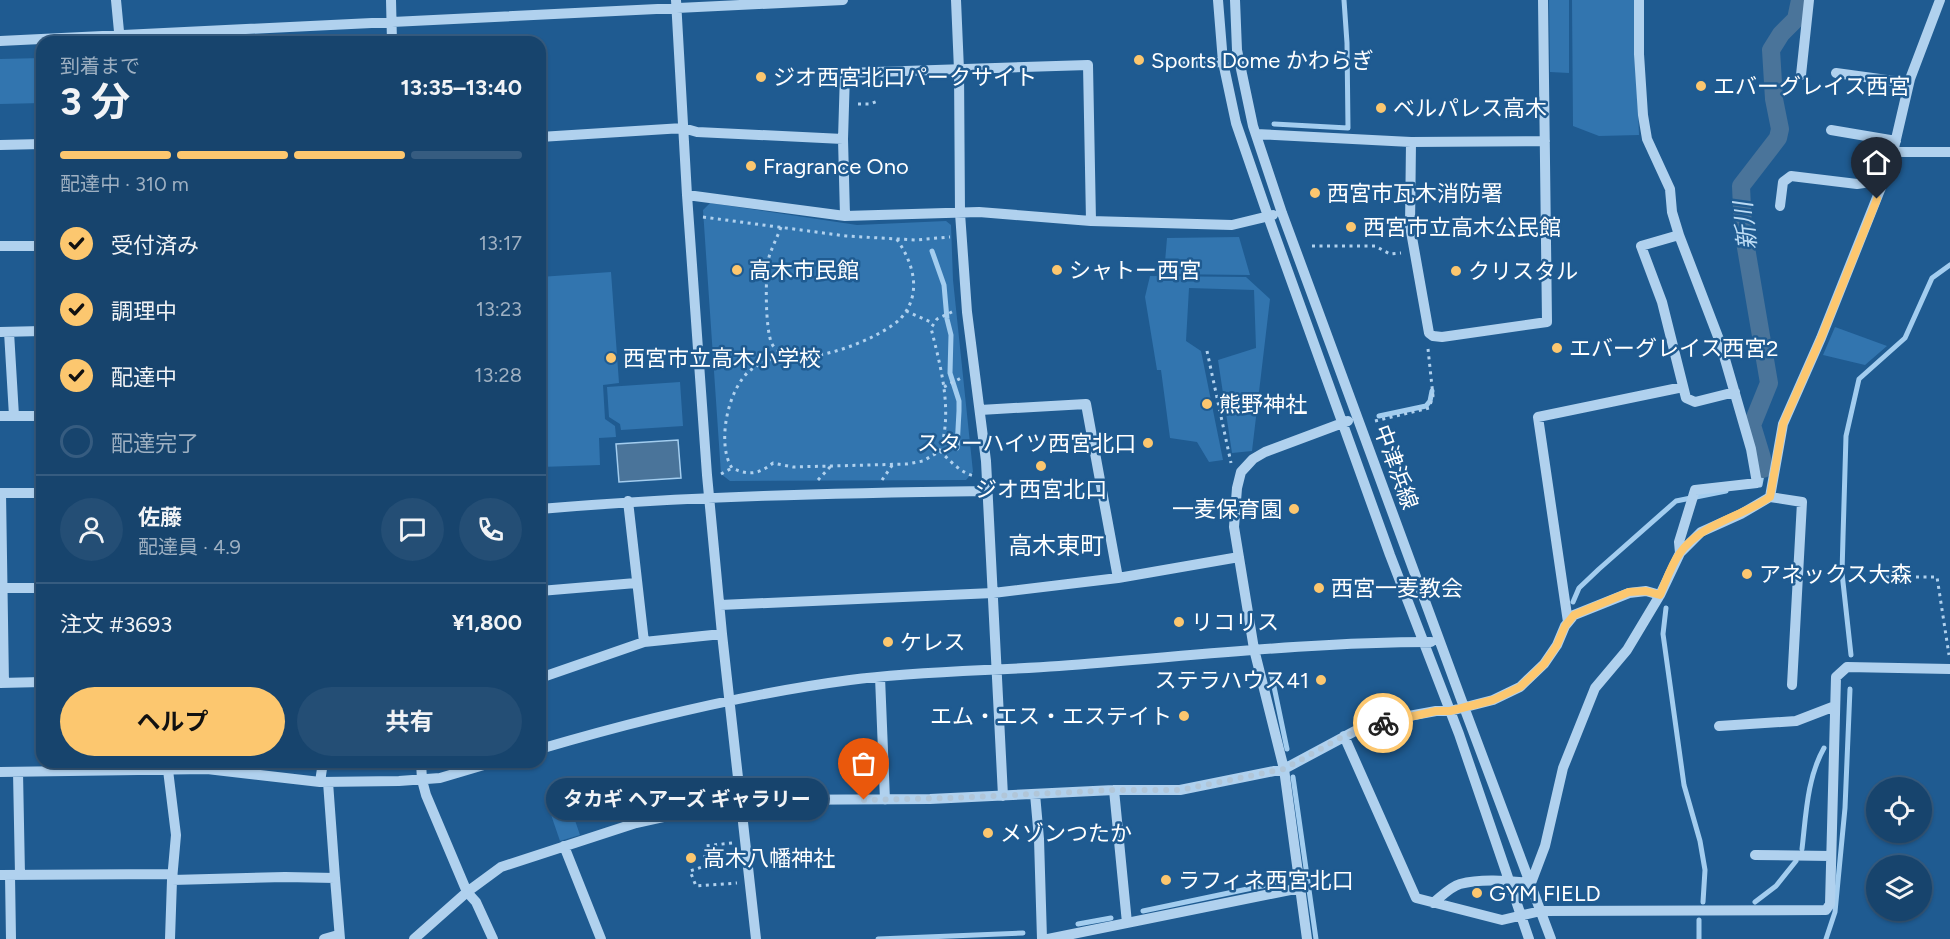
<!DOCTYPE html>
<html lang="ja">
<head>
<meta charset="utf-8">
<style>
	body { margin:0; font-family:Figtree,"Noto Sans JP",sans-serif; background:#244e75; color:#f1f3f6; height:100vh; display:flex; flex-direction:column; font-size:22px; white-space:nowrap }
	* { box-sizing:border-box; margin:0 }
	p { font-size:20px; color:#9eb0c2 }
	.icon { flex:none; width:33px; height:33px; fill:none; stroke:currentColor; stroke-width:2; stroke-linecap:round; stroke-linejoin:round }
	.map { position:relative; flex:1; overflow:hidden }
	.drawer { position:absolute; left:36px; top:36px; width:510px; height:732px; display:flex; flex-direction:column; background:#17446d; border-radius:18px; box-shadow:0 2px 4px #0004,0 0 0 2px #365c80 }
	.drawer>* { flex:none }
	.fabs { position:absolute; left:1866px; top:777px; display:grid; gap:12px }
	.fabs a { display:grid; place-items:center; width:66px; height:66px; border-radius:50%; background:#17446d; box-shadow:0 2px 4px #0004,0 0 0 2px #365c80; font-size:30px }
	.pin { position:absolute; display:grid; place-items:center; width:51px; height:51px; color:#fff; margin:-62px -26px; border-radius:50% 50% 50% 0; rotate:-45deg; box-shadow:0 0 6px #0007 }
	.pin .icon { rotate:45deg }
	.courier { position:absolute; display:grid; place-items:center; width:60px; height:60px; margin:-30px; border:4px solid #fcc76f; border-radius:50%; background:#fff; color:#222; box-shadow:0 2px 8px #0007 }
	.bubble { position:absolute; height:42px; border-radius:21px; background:#17446d; box-shadow:0 2px 4px #0004,0 0 0 2px #365c80; font-size:20px; font-weight:700; line-height:42px; text-align:center }
	.overview em { font-style:normal; font-weight:700 }
	.overview div { display:flex; flex-direction:column-reverse }
	.overview { display:flex; align-items:center; justify-content:space-between; height:102px; padding:0 24px }
	h1 { font-size:39px; font-weight:700; line-height:45px }
	.bar { display:grid; grid-template-columns:repeat(4,1fr); gap:9px 6px; align-content:center; height:72px; padding:0 24px }
	.bar i { height:8px; border-radius:4px; background:#365c80 }
	.bar .on { background:#fcc76f }
	.bar p { grid-column:span 4 }
	.line { display:flex; align-items:center; gap:15px; padding:0 24px; border-top:2px solid #365c80 }
	.line div { flex:1 }
	.round { display:grid; place-items:center; flex:none; width:63px; height:63px; border-radius:32px; background:#244e75 }
	ol { padding:0 24px; list-style:none }
	li { display:flex; align-items:center; gap:18px; height:66px }
	li p { margin-inline-start:auto }
	li .icon { padding:6px; border-radius:50%; background:#fcc76f; color:#111; stroke-width:4 }
	li:last-child { color:#9eb0c2 }
	li i { width:33px; height:33px; border:3px solid #365c80; border-radius:50% }
	.action { display:flex; gap:12px; margin-top:auto; padding:12px 24px }
	.action a { flex:1; height:69px; border-radius:36px; background:#fcc76f; color:#111; font-size:24px; font-weight:700; line-height:69px; text-align:center }
	.action a+a { background:#244e75; color:#f1f3f6 }
	.map>svg:first-child { display:block }
	.green { fill:#3275af }
	.water { fill:#4a749a; stroke:#a3cdef; stroke-width:1.5 }
	.lines { fill:none; stroke-linecap:round; stroke-linejoin:round }
	.stream { stroke:#a3cdef; stroke-width:5 }
	.canal { stroke:#4a749a; stroke-width:18 }
	.path { stroke:#b0d1ee; stroke-width:3; stroke-dasharray:3 4.5; stroke-linecap:butt }
	.minor { stroke:#b0d1ee; stroke-width:10 }
	.done { stroke:#b1c6d8; stroke-width:6; stroke-dasharray:0 10.8 }
	.route { stroke:#fcc76f; stroke-width:8 }
	.poi-dot { fill:#fcc76f; stroke:#1f5b91; stroke-width:2 }
	.labels { text-anchor:middle; dominant-baseline:central; stroke-width:5; stroke-linejoin:round; paint-order:stroke }
	.poi-label { font-size:22px; fill:#fff; stroke:#1f5b91; text-anchor:start }
	.street-label { font-size:22px; fill:#fff; stroke:#1f5b91 }
	.water-label { font-size:24px; font-style:italic; fill:#bcdbf4; stroke:#1f5b91 }
	.neighbourhood-label { font-size:24px; fill:#fff; stroke:#1f5b91 }
</style>
</head>
<body>
<div class="map">
<svg width="1950" height="939" viewBox="0 0 1950 939">
	<rect width="100%" height="100%" fill="#1f5b91"/>
	<path class="green" d="M1549,0H1569V73L1550,72Z
		M1572,0H1634L1639,135L1599,136L1573,126Z
		M42,58V103L0,104V59Z
		M710,203L857,225L946,221L951,225L953,280L973,472L966,480L730,481L721,474L703,210Z
		M1239,237L1250,275L1164,274L1167,238Z
		M611,272L619,383L603,385L605,419L615,426L616,437L599,438L600,465L540,467V277Z
		M1150,276L1246,277L1270,299L1252,451L1232,453L1218,360L1256,348L1254,290L1189,288L1186,341L1201,351L1223,460L1209,462L1197,442L1170,438L1161,370H1157L1145,297Z
		M1835,327L1887,346L1865,365L1823,355Z
		M680,382L683,426L621,430L620,424L609,417L607,387Z
		M566,794L580,835L560,841L546,800Z"/>
	<path class="water" d="M678,440L681,478L619,482L616,444Z"/>
	<g class="lines">
		<path class="stream" d="M1274,124L1348,128L1347,43L1344,0
			M932,251L944,285L947,319L951,335L950,373L959,401V411L957,448
			M1379,416L1426,406L1430,401L1432,391
			M1760,485L1763,469
			M1573,602L1579,588L1599,569L1676,501L1726,491
			M1666,608L1663,634L1684,785L1700,841L1705,870L1703,902
			M1851,655L1842,573L1843,537L1846,436L1859,379L1905,338L1932,278L1950,265
			M1272,677L1287,749
			M1293,777L1316,939
			M1802,849C1806,815 1807,778 1824,748
			M1755,902L1776,886L1796,861
			M1143,911L1281,882
			M1078,924L1111,918
			M878,939L1023,933
			M1699,939V920
			M1826,939L1835,912L1845,808L1850,689"/>
		<path class="canal" d="M1763,469L1762,458L1752,425L1769,383L1743,230L1741,186L1778,138L1780,129L1774,99L1771,50L1781,34L1796,19L1800,0"/>
		<path class="path" d="M858,104H870L878,101
			M703,217L846,236L915,240L950,237
			M781,227C777,238 772,247 769,257C765,273 765,330 772,344C790,377 883,338 901,318C923,293 913,262 896,238
			M1312,246H1375L1390,254L1401,253
			M906,311L933,323
			M1207,351L1231,463
			M787,354C775,358 762,362 752,369C728,386 716,444 732,468C749,476 759,474 773,463L793,467L907,464L923,461L940,451C953,411 941,368 931,328L937,319L954,311
			M944,387L963,377
			M1375,421L1429,408L1433,396L1428,349
			M940,451C950,461 962,474 975,476
			M721,474L732,468
			M818,480L831,466
			M882,480L893,464
			M1886,577H1937L1949,655
			M732,843L704,846L705,866L690,871L696,886L737,883"/>
		<path class="minor" d="M116,0L120,42
			M391,0L392,42
			M676,0L687,195L707,475L722,634L756,939
			M956,0L959,70L960,213L967,312L986,461L1003,796
			M1218,0L1223,62L1236,123L1268,216L1390,555L1459,734L1529,939
			M1235,0L1237,50L1253,126L1282,213L1464,707L1551,939
			M1639,0V54L1643,115L1647,139L1670,189L1672,212L1679,235L1720,342L1751,449L1757,483L1695,490L1679,542L1680,553
			M0,41L843,0
			M1185,63L1223,62
			M1836,73L1909,83
			M1801,75L1809,0
			M1831,130L1896,141
			M1256,134L1411,142L1545,141
			M540,137L683,128L697,132L843,139
			M1411,142L1410,226L1429,333L1433,336L1442,337L1547,322L1543,0
			M0,145L42,144
			M1893,152H1950
			M687,195L845,216L979,212L1091,221L1232,225L1273,215
			M1780,206L1783,182L1791,176L1857,184L1884,180
			M845,216L843,139L845,73L1088,65L1091,221
			M1679,235L1641,246L1662,302L1686,398L1695,402L1735,392
			M0,246H42
			M0,332L42,331
			M9,332L14,416
			M980,410L1086,404L1118,578
			M0,416H42
			M0,493H42
			M1,493L4,683
			M1770,497L1802,502L1792,685
			M628,501L644,642
			M540,509C689,496 838,493 988,491
			M4,588H42
			M540,591L636,583
			M720,605L993,593L1118,578L1239,557
			M1568,622L1538,417L1683,387
			M880,677L885,800
			M540,678L644,642L722,634
			M0,683L42,682
			M1719,726L1796,721L1835,706
			M1344,736L1416,898L1502,920L1541,911L1826,910L1830,904L1836,677L1847,667L1950,669
			M540,749C642,719 745,694 850,680C920,671 989,671 1059,666C1183,657 1306,642 1431,642
			M167,762L176,835L172,880L170,939
			M421,762L422,780L426,795L467,892L476,902L493,939
			M0,772L207,769L320,782L399,781L440,778L494,762
			M18,772L20,875
			M320,782L323,762
			M328,782L335,878
			M1114,790L1127,923
			M1035,794L1039,839L1042,939
			M564,846L601,939
			M1755,855L1831,856
			M0,875L172,874
			M10,875L11,939
			M172,880L285,877L335,878L340,939
			M1433,903C1442,896 1450,887 1460,884C1482,878 1509,881 1531,883L1545,846L1563,768L1595,688L1627,650L1660,595L1680,553L1701,532L1741,514L1770,497L1783,424L1821,338L1884,180L1893,152L1910,79L1940,0
			M324,939L338,935
			M414,939L467,892L501,867L636,823L740,800L930,799L1114,790H1180L1284,769L1355,731L1398,718L1436,711H1450L1493,700L1520,687L1544,664L1557,645L1565,626L1574,615L1629,593L1646,591L1660,595
			M1048,939L1300,888
			M1307,939L1284,769L1254,649L1234,527L1237,488L1241,472L1253,459L1265,452L1348,421"/>
	</g>
	<g class="lines">
		<path class="done" d="M864,800L952,798L1114,790H1180L1284,769L1344,736L1383,723"/>
		<path class="route" d="M1383,723L1436,711H1450L1493,700L1520,687L1544,664L1557,645L1565,626L1574,615L1629,592L1646,591L1660,595C1666,581 1671,565 1680,553C1700,524 1741,517 1770,497L1783,424L1821,338L1877,199"/>
	</g>
	<g class="poi-dot">
		<circle cx="1139" cy="60" r="6"/>
		<circle cx="761" cy="77" r="6"/>
		<circle cx="1701" cy="86" r="6"/>
		<circle cx="1381" cy="108" r="6"/>
		<circle cx="751" cy="166" r="6"/>
		<circle cx="1315" cy="193" r="6"/>
		<circle cx="1351" cy="227" r="6"/>
		<circle cx="737" cy="270" r="6"/>
		<circle cx="1057" cy="270" r="6"/>
		<circle cx="1456" cy="271" r="6"/>
		<circle cx="1557" cy="348" r="6"/>
		<circle cx="611" cy="358" r="6"/>
		<circle cx="1207" cy="404" r="6"/>
		<circle cx="1148" cy="443" r="6"/>
		<circle cx="1041" cy="466" r="6"/>
		<circle cx="1294" cy="509" r="6"/>
		<circle cx="1747" cy="574" r="6"/>
		<circle cx="1319" cy="588" r="6"/>
		<circle cx="1179" cy="622" r="6"/>
		<circle cx="888" cy="642" r="6"/>
		<circle cx="1321" cy="680" r="6"/>
		<circle cx="1184" cy="716" r="6"/>
		<circle cx="988" cy="833" r="6"/>
		<circle cx="691" cy="858" r="6"/>
		<circle cx="1166" cy="880" r="6"/>
		<circle cx="1477" cy="893" r="6"/>
	</g>
	<g class="labels">
		<g class="poi-label">
			<text x="1151" y="60">Sports Dome かわらぎ</text>
			<text x="773" y="77">ジオ西宮北口パークサイト</text>
			<text x="1713" y="86">エバーグレイス西宮</text>
			<text x="1393" y="108">ベルパレス高木</text>
			<text x="763" y="166">Fragrance Ono</text>
			<text x="1327" y="193">西宮市瓦木消防署</text>
			<text x="1363" y="227">西宮市立高木公民館</text>
			<text x="749" y="270">高木市民館</text>
			<text x="1069" y="270">シャトー西宮</text>
			<text x="1468" y="271">クリスタル</text>
			<text x="1569" y="348">エバーグレイス西宮2</text>
			<text x="623" y="358">西宮市立高木小学校</text>
			<text x="1219" y="404">熊野神社</text>
			<text x="1136" y="443" text-anchor="end">スターハイツ西宮北口</text>
			<text x="1041" y="489" text-anchor="middle">ジオ西宮北口</text>
			<text x="1282" y="509" text-anchor="end">一麦保育園</text>
			<text x="1759" y="574">アネックス大森</text>
			<text x="1331" y="588">西宮一麦教会</text>
			<text x="1191" y="622">リコリス</text>
			<text x="900" y="642">ケレス</text>
			<text x="1309" y="680" text-anchor="end">ステラハウス41</text>
			<text x="1172" y="716" text-anchor="end">エム・エス・エステイト</text>
			<text x="1000" y="833">メゾンつたか</text>
			<text x="703" y="858">高木八幡神社</text>
			<text x="1178" y="880">ラフィネ西宮北口</text>
			<text x="1489" y="893">GYM FIELD</text>
		</g>
		<g class="street-label">
			<text transform="translate(1396 467) rotate(70)">中津浜線</text>
		</g>
		<g class="water-label">
			<text transform="translate(1745 226) rotate(-96)">新川</text>
		</g>
		<g class="neighbourhood-label">
			<text x="1056" y="545">高木東町</text>
		</g>
	</g>
</svg>
<div class="fabs">
<a><svg class="icon" aria-label="locate" viewBox="0 0 24 24"><circle cx="12" cy="12" r="6"/><path d="M12 2v4M12 18v4M2 12h4M18 12h4"/></svg></a>
<a><svg class="icon" aria-label="layers" viewBox="0 0 24 24"><path d="M12 4l9 5-9 5-9-5zM3 14l9 5 9-5"/></svg></a>
</div>
<div class="pin" style="left:864px;top:800px;background:#ea580c"><svg class="icon" aria-label="bag" viewBox="0 0 24 24"><path d="M5 8h14l-1 12H6zM9 8a3 3 0 0 1 6 0"/></svg></div>
<div class="pin" style="left:1877px;top:199px;background:#1f2937"><svg class="icon" aria-label="home" viewBox="0 0 24 24"><path d="M3 11l9-7 9 7M6 9v11h12V9"/></svg></div>
<div class="courier" style="left:1383px;top:723px"><svg class="icon" aria-label="bike" viewBox="0 0 24 24"><circle cx="6" cy="16" r="4"/><circle cx="18" cy="16" r="4"/><path d="M6 16l4-8h5l3 8M10 8l3 8H6M13 5h3"/></svg></div>
<div class="bubble" style="left:546px;top:778px;width:282px">タカギ ヘアーズ ギャラリー</div>
<section class="drawer">
<div class="overview"><div><h1>3 分</h1><p>到着まで</p></div><em>13:35–13:40</em></div>
<div class="bar"><i class="on"></i><i class="on"></i><i class="on"></i><i></i><p>配達中 · 310 m</p></div>
<ol>
<li><svg class="icon" aria-label="check" viewBox="0 0 24 24"><path d="M5 12l5 5 9-10"/></svg>受付済み<p>13:17</p></li>
<li><svg class="icon" aria-label="check" viewBox="0 0 24 24"><path d="M5 12l5 5 9-10"/></svg>調理中<p>13:23</p></li>
<li><svg class="icon" aria-label="check" viewBox="0 0 24 24"><path d="M5 12l5 5 9-10"/></svg>配達中<p>13:28</p></li>
<li><i></i>配達完了</li>
</ol>
<div class="line" style="height:108px"><a class="round"><svg class="icon" aria-label="person" viewBox="0 0 24 24"><circle cx="12" cy="8" r="4"/><path d="M4 21q1-7 8-7t8 7"/></svg></a><div><b>佐藤</b><p>配達員 · 4.9</p></div><a class="round"><svg class="icon" aria-label="chat" viewBox="0 0 24 24"><path d="M4 5h16v11H9l-5 4z"/></svg></a><a class="round"><svg class="icon" aria-label="phone" viewBox="0 0 24 24"><path d="M5 4h4l2 5-3 2q2 4 5 5l2-3 5 2v4C11 20 4 13 5 4z"/></svg></a></div>
<div class="line" style="height:78px"><div>注文 #3693</div><b>¥1,800</b></div>
<div class="action"><a>ヘルプ</a><a>共有</a></div>
</section>
</div>
</body>
</html>
